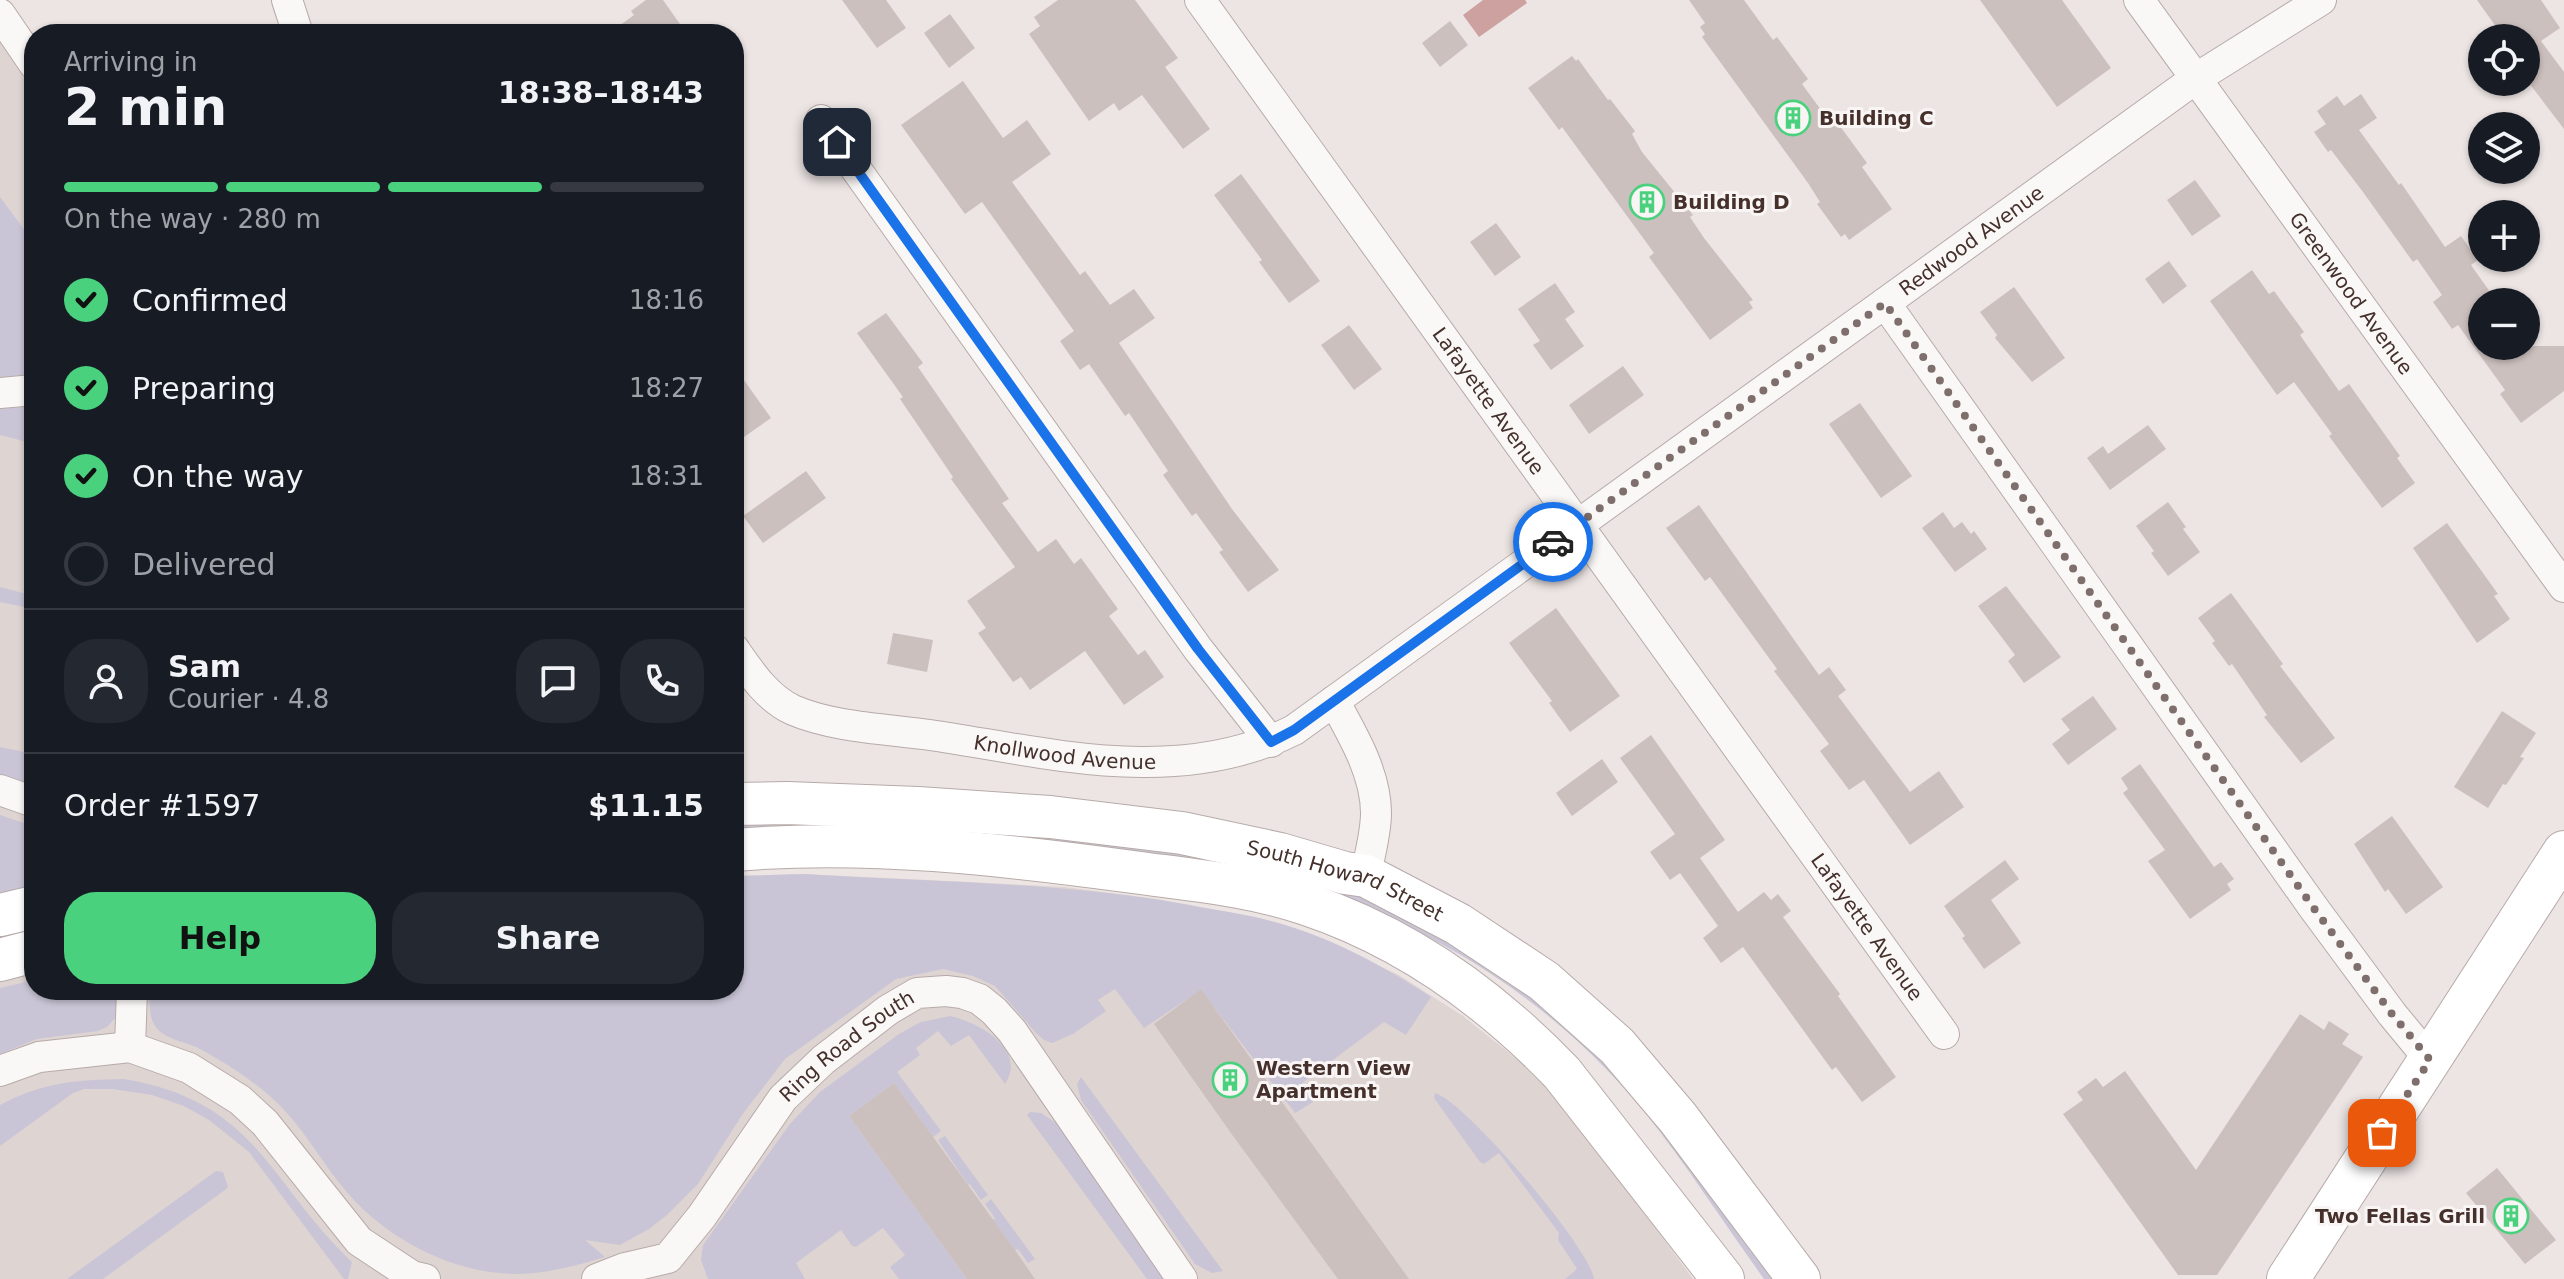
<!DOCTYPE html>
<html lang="en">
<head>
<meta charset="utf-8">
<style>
	body { margin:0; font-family:"DejaVu Sans",sans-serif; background:#242831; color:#f1f3f6; height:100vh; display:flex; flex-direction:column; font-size:30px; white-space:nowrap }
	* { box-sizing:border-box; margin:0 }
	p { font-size:26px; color:#9ea1a6 }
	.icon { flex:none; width:44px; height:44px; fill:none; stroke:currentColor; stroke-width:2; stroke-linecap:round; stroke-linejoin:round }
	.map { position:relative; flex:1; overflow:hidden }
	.details { position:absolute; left:24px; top:24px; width:720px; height:976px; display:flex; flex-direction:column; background:#171b24; border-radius:32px; box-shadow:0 2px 6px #0004 }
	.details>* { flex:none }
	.controls { position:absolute; left:2468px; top:24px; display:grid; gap:16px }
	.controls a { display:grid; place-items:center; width:72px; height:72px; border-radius:50%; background:#171b24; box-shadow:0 2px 6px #0004; font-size:40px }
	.pin { position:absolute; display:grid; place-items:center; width:68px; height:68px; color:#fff; margin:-34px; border-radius:16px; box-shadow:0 4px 12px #0006 }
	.courier { position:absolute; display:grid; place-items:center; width:80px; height:80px; margin:-40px; border:6px solid #1a73e8; border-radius:50%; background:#fff; color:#222; box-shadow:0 2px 10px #0007 }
	.head em { font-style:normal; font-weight:700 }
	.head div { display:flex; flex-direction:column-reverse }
	.head { display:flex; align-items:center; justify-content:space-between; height:136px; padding:0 40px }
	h1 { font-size:52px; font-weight:700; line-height:60px }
	.bar { display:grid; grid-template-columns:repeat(4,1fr); gap:12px 8px; align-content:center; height:96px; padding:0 40px }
	.bar i { height:10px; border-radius:6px; background:#363941 }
	.bar .current { background:#49d17e }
	.bar p { grid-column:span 4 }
	.line { display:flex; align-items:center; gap:20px; padding:0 40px; border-top:2px solid #363941 }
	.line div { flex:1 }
	.round { display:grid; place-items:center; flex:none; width:84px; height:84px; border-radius:32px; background:#242831 }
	ol { padding:0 40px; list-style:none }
	li { display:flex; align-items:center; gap:24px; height:88px }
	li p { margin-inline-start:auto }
	li .icon { padding:8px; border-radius:50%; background:#49d17e; color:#111; stroke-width:4 }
	li:last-child { color:#9ea1a6 }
	li i { width:44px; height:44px; border:4px solid #363941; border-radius:50% }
	.button { display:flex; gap:16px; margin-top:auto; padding:16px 40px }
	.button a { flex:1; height:92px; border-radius:32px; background:#49d17e; color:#111; font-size:32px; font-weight:700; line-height:92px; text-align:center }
	.button a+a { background:#242831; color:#f1f3f6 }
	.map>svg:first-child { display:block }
	.built { fill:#ded4d2 }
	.green { fill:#cac5d6 }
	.water { fill:#cca19f }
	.building { fill:#ccc0be }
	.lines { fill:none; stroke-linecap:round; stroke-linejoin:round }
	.street-casing { stroke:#b7aba9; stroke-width:32 }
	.secondary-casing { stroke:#b7aba9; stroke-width:44 }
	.street { stroke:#faf8f7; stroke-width:30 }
	.secondary { stroke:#fff; stroke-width:42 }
	.done { stroke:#7f6f6c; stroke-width:8; stroke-dasharray:0 14.4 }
	.route { stroke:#1a73e8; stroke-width:10 }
	.labels { text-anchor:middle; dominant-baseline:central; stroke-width:6; stroke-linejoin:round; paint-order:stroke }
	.poi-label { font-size:20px; font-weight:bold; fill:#45302b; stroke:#f9f5f4; text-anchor:start }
	.street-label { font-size:20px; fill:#45302b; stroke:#f9f5f4 }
</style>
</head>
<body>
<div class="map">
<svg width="2564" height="1279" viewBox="0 0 2564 1279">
	<rect width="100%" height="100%" fill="#ece5e4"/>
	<path class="built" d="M0,0H8L34,35V990H734V876L803,874L948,881L1065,887L1157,899L1286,925L1397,974L1463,1016L1529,1069L1561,1100L1693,1279H0Z"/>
	<path class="green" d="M0,197L34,243V374L0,378Z
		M34,406V444L0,435V409Z
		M0,587L34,596V609L0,602Z
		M0,747L34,754V792L0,782Z
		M0,815L24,823L34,830V893L0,904Z
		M734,821L1022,831L1287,868L1412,913L1599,1046L1776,1279H1764C1725,1225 1688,1167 1647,1115C1579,1031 1491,964 1393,920L734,837Z
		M803,874C932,882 1062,882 1190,905C1221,911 1254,915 1285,925C1336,940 1387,968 1431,997L1406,1035L1384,1022L1302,1083L1313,1102L1295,1113L1201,990L1144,1028L1115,989L1098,1000L1106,1011L1073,1034L1052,1043L1044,1040L1036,1033L995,986L973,976L943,969L896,979L785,1059L742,1115L698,1184L667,1215L649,1229L620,1245L585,1240L605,1257C576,1266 545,1274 515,1274C449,1273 381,1236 341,1185C314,1151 299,1120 264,1091C243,1074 221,1060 198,1048C184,1041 165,1040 155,1026C149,1017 149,1000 149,990H734V876Z
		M34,980V990H122L118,1015L107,1027L98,1031L37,1039L0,1054V988Z
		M950,1016C978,1022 1028,1049 1005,1084L969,1035L951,1046L938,1031L916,1048L920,1055L897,1072L941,1131L933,1137L894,1083L849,1116L967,1279H899L890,1267L905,1255L883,1228L856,1247L852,1246L841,1230L796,1263L805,1279H708L701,1260L703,1245L790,1124L820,1092L899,1034L921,1022Z
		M1081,1077L1223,1271L1212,1273L1195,1264L1081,1100L1077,1084Z
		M124,1079C258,1102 267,1181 352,1262L348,1279H344L249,1152L209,1120L184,1106L152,1095L113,1089H84L73,1093L0,1146V1105C43,1082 76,1080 124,1079Z
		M1435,1093C1465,1101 1590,1248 1594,1279H1565L1577,1269L1558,1240L1559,1233L1499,1153L1484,1164L1480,1162L1434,1098Z
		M1030,1112L1041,1113L1056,1123L1164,1279H1147L1027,1115Z
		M945,1136L988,1195L981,1200L970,1184L968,1185L938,1140Z
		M216,1171L223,1172L228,1187L225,1190L103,1279H67Z
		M991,1199L1035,1259L1028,1263L1018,1249L1015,1250L993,1220L995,1218L985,1204Z"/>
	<path class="water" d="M1483,0H1525L1527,3L1479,37L1463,15Z"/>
	<path class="building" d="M646,0H663L687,34H608L634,15L631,11Z
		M842,0H886L906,28L877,48Z
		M1058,0H1135L1178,58L1165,67L1210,129L1183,149L1142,95L1119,111L1114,103L1089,121L1029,34L1040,26L1034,17Z
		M1689,0H1744L1773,40L1777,37L1808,79L1802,84L1832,125L1837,122L1867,163L1862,167L1892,209L1849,240L1845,234L1841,237L1817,204L1820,202L1808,183L1702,37L1705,34L1700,27L1705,23Z
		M1980,0H2062L2111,68L2057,107Z
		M2477,0H2541L2560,28L2541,41L2564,72V129L2526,79V38H2504Z
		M950,14L975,48L949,68L924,33Z
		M1450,21L1468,45L1440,67L1422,43Z
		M1572,56L1576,61L1578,59L1608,100L1610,99L1635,131L1632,134L1642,152L1693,215L1690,217L1704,238L1753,300L1749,302L1753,308L1710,340L1649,257L1654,253L1562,127L1559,130L1528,88Z
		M963,81L1003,138L1027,120L1051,154L1012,182L1080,275L1085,271L1110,305L1134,289L1155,318L1119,343L1232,509L1279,570L1248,592L1219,552L1223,550L1196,513L1192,516L1163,475L1168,471L1129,413L1125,416L1089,364L1080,370L1060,341L1074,331L982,202L965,214L901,125Z
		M2361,94L2377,118L2359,130L2399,185L2401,183L2445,247L2461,236L2478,260L2471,265L2495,299L2490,302H2482V346H2564V391L2521,423L2500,394L2505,390L2458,325L2452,329L2433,302L2442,295L2417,259L2413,262L2363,192L2331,150L2328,152L2314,132L2326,124L2317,111L2337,96L2344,106Z
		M1241,174L1320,281L1289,303L1259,262L1262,260L1214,195Z
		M2195,180L2221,216L2192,236L2167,200Z
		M1496,223L1521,257L1495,276L1470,242Z
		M2169,261L2187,286L2163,304L2145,279Z
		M2252,270L2269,294L2274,291L2304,332L2300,335L2339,391L2349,384L2400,456L2397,458L2415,483L2382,508L2345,458L2329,436L2332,434L2294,382L2277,395L2210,301Z
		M1555,283L1575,312L1565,319L1584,346L1551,370L1533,345L1540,341L1518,309Z
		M2014,287L2065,358L2032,382L1995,338L1997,335L1980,312Z
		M886,313L923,363L918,367L1009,499L1002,503L1038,552L1056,539L1074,564L1081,558L1118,609L1109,616L1138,655L1145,650L1164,677L1124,705L1085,651L1030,690L1021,677L1013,682L978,633L986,628L967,601L1015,567L951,479L953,477L900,399L903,397L857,333Z
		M1349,325L1382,369L1354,390L1321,345Z
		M734,366L771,418L734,444Z
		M1623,366L1644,395L1589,434L1569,405Z
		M1860,403L1912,476L1881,498L1829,424Z
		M2148,425L2166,449L2110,490L2087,458L2103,446L2108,454Z
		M806,471L826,498L763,543L743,516Z
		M2168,502L2186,527L2183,529L2200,552L2168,576L2151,553L2154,551L2136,526Z
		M1699,505L1819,675L1829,667L1846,690L1838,696L1910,792L1939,771L1964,807L1910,845L1864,780L1849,790L1820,751L1829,744L1774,671L1777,669L1710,577L1705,581L1666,528Z
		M1943,512L1954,528L1962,522L1971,534L1974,531L1987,549L1955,572L1922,528Z
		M2447,523L2498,594L2494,596L2510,619L2477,643L2413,548Z
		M2006,586L2061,657L2024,683L2008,661L2015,655L1978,606Z
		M2231,593L2283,664L2280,666L2335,738L2301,763L2264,717L2267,715L2232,664L2229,666L2212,643L2215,641L2198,618Z
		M1556,608L1620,696L1570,732L1549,703L1552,701L1509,643Z
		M893,633L933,640L927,672L887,664Z
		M2093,696L2117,729L2068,765L2052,744L2070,730L2061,719Z
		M2502,711L2536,733L2520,757L2524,758L2506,785L2503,784L2488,808L2454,787Z
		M1651,735L1725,840L1700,858L1738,912L1764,892L1771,900L1778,894L1791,911L1783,917L1840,994L1838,996L1896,1077L1862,1102L1836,1067L1832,1070L1743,947L1721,963L1703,938L1718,926L1680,873L1670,880L1650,852L1675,834L1620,758Z
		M1602,759L1618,782L1572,816L1556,793Z
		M2140,764L2214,867L2221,862L2234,879L2227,884L2231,890L2190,919L2148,861L2165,850L2123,793L2128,789L2121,778Z
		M2392,816L2443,887L2406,914L2388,889L2385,892L2354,844Z
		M2005,860L2019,879L1991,900L2021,943L1984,969L1962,938L1965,936L1944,906Z
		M1201,989L1409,1279H1338L1233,1136L1154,1024Z
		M2300,1014L2324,1030L2329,1021L2349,1034L2342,1044L2363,1057L2217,1275H2178L2063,1114L2083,1100L2077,1092L2096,1078L2103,1087L2125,1071L2196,1170Z
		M894,1083L1015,1250L1035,1279H967L849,1116Z
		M2497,1168L2556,1240L2525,1264L2466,1193Z"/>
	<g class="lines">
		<g class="street-casing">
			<g id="street">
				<path d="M287,0L298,34"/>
				<path id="s1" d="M1200,0L1944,1034"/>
				<path id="s2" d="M2139,0L2564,587"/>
				<path d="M0,14L34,64"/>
				<path d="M821,120L1198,649L1271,742"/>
				<path d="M1885,303L2313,907L2392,1014L2430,1060"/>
				<path d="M0,393L34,390"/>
				<path id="s3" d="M734,649C750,672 767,698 793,710C832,727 887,729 930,735C1051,753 1178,788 1294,730L2195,79L2321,0"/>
				<path d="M1334,701C1353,735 1376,774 1376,813C1376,834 1369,856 1366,876"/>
				<path d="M0,790L34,802"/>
				<path d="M130,1047L132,990"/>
				<path d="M0,1071L39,1057L130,1047L189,1068L240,1100L265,1123L359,1241L412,1276L425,1279"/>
				<path id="s4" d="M597,1279L625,1268L668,1258L702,1216L783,1098L823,1060L888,1010L917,993L946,991L962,993L979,999L994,1011L1012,1031L1182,1279"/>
			</g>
		</g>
		<g class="secondary-casing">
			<g id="secondary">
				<path id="s5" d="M734,804L787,803L918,808L1050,817L1182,833L1280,854L1345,873L1366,876L1458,924L1544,981L1617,1046L1678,1118L1799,1279"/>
				<path d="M734,850C867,839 1001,854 1133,872C1191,880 1251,885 1306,904C1405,937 1491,999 1562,1073L1723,1279"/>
				<path d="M0,915L34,907"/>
				<path d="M0,960L34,951"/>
				<path d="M2288,1279L2564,852"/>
			</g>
		</g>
		<use href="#street" class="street"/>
		<use href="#secondary" class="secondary"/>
	</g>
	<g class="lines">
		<path class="done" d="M1553,542L1885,303L2313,907L2392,1014L2430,1060L2382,1133"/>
		<path class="route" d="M837,142L1198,649L1271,742L1294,730L1553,542"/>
	</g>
	<defs>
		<g id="building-ring" transform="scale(1.8)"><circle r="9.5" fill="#f9f5f4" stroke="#49d17e" stroke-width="1.5"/><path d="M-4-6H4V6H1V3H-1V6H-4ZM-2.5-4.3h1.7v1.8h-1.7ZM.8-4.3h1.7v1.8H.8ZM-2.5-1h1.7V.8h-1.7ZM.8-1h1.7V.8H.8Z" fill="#49d17e"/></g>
	</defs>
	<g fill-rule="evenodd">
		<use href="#building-ring" x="1793" y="118"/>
		<use href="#building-ring" x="1647" y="202"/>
		<use href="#building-ring" x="1230" y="1080"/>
		<use href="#building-ring" x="2511" y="1216"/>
	</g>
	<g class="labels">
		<g class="poi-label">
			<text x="1819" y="118">Building C</text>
			<text x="1673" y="202">Building D</text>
			<text x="1256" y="1068">Western View<tspan x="1256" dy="23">Apartment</tspan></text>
			<text x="2485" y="1216" text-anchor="end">Two Fellas Grill</text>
		</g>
		<g class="street-label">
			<text stroke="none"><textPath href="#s3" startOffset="1432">Redwood Avenue</textPath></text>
			<text stroke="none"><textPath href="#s2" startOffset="362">Greenwood Avenue</textPath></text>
			<text stroke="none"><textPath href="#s1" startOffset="494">Lafayette Avenue</textPath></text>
			<text stroke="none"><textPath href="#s3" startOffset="362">Knollwood Avenue</textPath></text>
			<text stroke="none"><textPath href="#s5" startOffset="620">South Howard Street</textPath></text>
			<text stroke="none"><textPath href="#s1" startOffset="1142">Lafayette Avenue</textPath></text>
			<text stroke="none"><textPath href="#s4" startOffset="354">Ring Road South</textPath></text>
		</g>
	</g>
</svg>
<div class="controls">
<a><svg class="icon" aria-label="locate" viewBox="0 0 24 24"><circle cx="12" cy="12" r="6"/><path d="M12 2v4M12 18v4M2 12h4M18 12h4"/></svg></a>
<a><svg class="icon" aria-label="layers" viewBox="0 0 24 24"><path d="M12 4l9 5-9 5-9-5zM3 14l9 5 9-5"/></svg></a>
<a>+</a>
<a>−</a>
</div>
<div class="pin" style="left:2382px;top:1133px;background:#ea580c"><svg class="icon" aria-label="bag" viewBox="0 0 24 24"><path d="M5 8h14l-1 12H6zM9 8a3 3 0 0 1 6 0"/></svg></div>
<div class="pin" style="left:837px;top:142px;background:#1f2937"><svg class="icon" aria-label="home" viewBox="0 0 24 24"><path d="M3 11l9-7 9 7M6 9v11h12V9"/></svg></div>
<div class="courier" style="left:1553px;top:542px"><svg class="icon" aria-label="car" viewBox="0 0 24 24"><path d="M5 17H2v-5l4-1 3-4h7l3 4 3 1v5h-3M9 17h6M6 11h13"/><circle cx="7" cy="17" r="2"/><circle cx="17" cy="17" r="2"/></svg></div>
<section class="details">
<div class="head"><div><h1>2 min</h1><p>Arriving in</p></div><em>18:38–18:43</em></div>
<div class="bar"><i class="current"></i><i class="current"></i><i class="current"></i><i></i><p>On the way · 280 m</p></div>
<ol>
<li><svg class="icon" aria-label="check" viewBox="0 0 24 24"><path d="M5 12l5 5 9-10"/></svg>Confirmed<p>18:16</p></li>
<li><svg class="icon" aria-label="check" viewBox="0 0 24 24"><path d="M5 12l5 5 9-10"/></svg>Preparing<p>18:27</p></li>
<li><svg class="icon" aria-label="check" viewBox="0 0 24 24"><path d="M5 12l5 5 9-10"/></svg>On the way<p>18:31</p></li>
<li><i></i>Delivered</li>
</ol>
<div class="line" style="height:144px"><a class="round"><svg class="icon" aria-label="person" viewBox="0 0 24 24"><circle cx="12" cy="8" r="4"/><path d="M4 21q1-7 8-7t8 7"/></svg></a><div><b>Sam</b><p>Courier · 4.8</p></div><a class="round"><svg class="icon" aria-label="chat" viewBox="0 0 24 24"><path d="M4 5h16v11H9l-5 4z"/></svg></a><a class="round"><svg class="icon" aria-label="phone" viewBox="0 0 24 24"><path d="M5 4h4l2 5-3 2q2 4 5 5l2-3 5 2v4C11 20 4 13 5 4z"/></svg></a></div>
<div class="line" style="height:104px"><div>Order #1597</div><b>$11.15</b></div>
<div class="button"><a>Help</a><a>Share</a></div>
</section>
</div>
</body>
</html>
